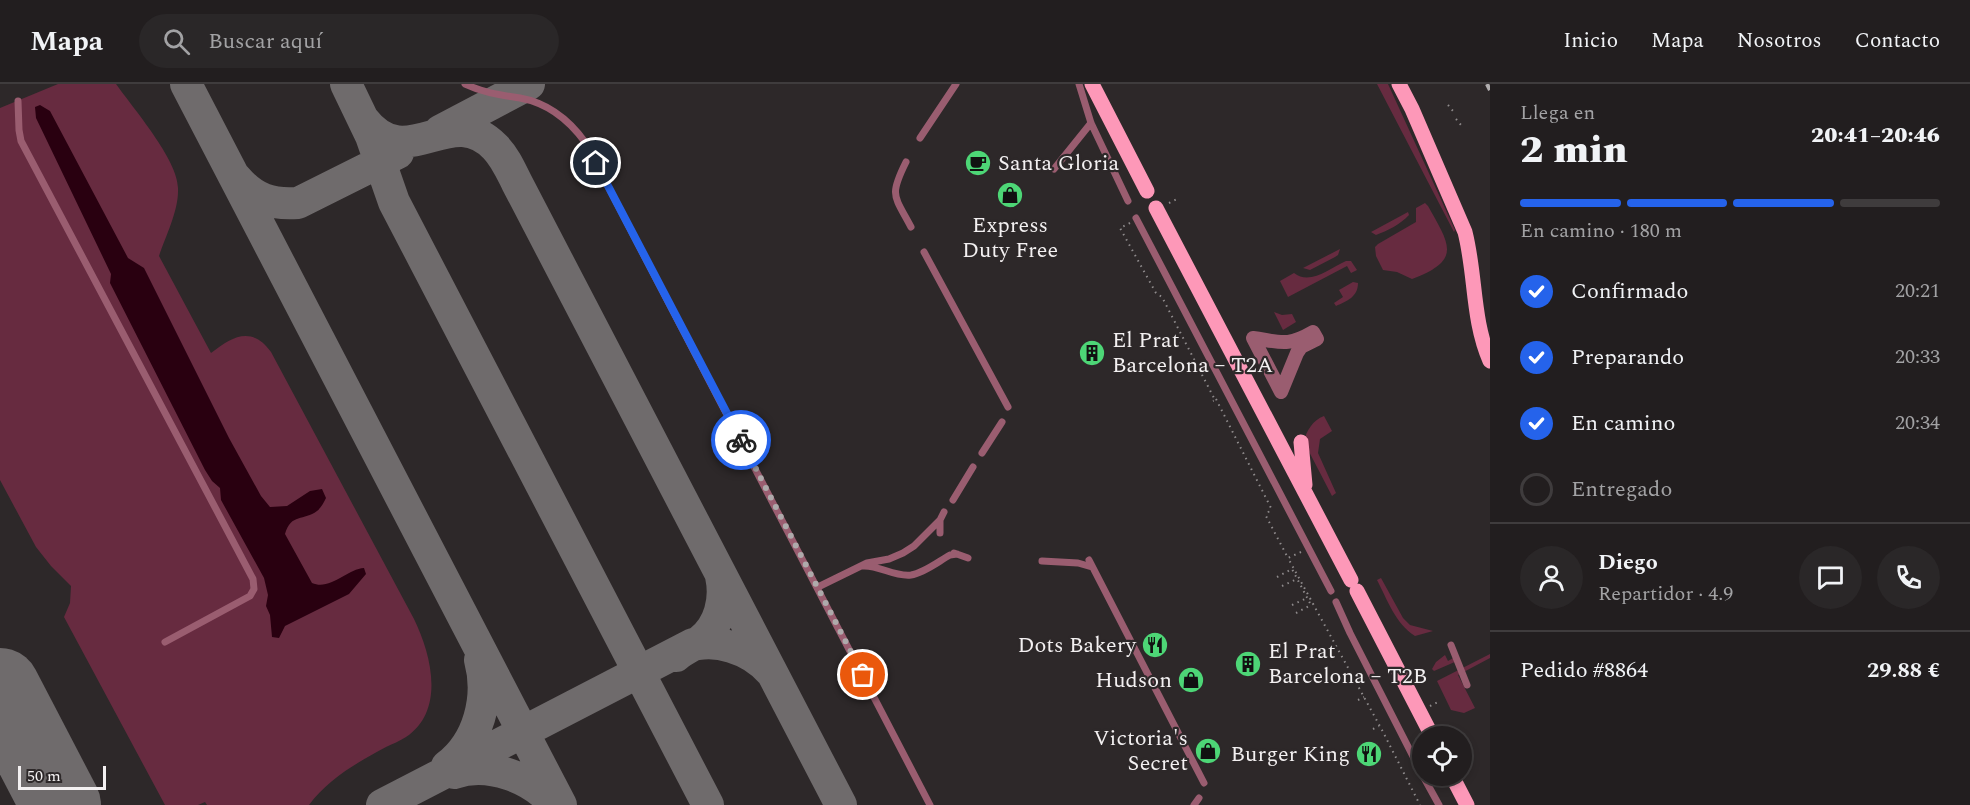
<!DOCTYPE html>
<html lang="es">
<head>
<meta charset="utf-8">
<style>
	body { margin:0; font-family:Spectral,serif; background:#2a2728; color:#f1f3f6; height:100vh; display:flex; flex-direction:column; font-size:22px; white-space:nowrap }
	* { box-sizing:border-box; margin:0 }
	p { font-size:20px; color:#a2a2a4 }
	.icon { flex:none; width:33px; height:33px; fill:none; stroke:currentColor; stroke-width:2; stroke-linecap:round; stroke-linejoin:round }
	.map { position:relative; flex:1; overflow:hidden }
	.panel { display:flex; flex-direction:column; background:#221e1f; width:480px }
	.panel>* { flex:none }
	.controls { position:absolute; left:1412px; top:642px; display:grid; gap:12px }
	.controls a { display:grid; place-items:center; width:60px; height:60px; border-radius:50%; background:#221e1f; box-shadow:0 3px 9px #0003,0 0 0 2px #3f3c3d; font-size:30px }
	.scale { position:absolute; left:18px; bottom:15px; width:88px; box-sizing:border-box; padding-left:6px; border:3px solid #f3f0f1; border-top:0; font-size:16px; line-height:21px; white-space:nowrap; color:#f3f0f1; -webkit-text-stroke:4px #2d2829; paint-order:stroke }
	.pin { position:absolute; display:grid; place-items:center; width:51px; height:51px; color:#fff; margin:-26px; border:3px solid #fff; border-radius:50%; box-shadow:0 2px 6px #0007 }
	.courier { position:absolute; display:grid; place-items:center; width:60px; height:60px; margin:-30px; border:4px solid #2563eb; border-radius:50%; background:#fff; color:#222; box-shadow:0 2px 8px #0007 }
	.head em { font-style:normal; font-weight:800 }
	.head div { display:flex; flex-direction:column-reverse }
	.head { display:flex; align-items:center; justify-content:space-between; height:102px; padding:0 30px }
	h1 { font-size:39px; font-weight:800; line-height:45px }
	.bar { display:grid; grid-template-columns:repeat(4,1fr); gap:9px 6px; align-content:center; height:72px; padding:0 30px }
	.bar i { height:8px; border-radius:4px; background:#3f3c3d }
	.bar .active { background:#2563eb }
	.bar p { grid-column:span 4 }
	.line { display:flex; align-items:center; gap:15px; padding:0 30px; border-top:2px solid #3f3c3d }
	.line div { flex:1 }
	.round { display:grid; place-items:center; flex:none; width:63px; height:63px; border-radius:32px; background:#2a2728 }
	ol { padding:0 30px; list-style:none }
	li { display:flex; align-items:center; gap:18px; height:66px }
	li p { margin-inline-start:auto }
	li .icon { padding:6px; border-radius:50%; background:#2563eb; color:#fff; stroke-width:4 }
	li:last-child { color:#a2a2a4 }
	li i { width:33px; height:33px; border:3px solid #3f3c3d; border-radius:50% }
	header { display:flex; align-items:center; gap:36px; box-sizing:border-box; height:84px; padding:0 30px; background:#221e1f; border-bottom:2px solid #3f3c3d }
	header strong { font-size:28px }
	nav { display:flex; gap:33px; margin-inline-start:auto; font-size:21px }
	.search { width:420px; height:54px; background:#2a2728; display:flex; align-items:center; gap:15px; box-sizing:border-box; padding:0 21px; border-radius:33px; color:#a2a2a4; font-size:22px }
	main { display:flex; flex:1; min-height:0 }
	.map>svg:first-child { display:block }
	.green { fill:#672b40 }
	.water { fill:#290010 }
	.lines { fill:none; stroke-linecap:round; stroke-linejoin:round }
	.taxiway { stroke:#6f6b6c; stroke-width:32 }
	.runway { stroke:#6f6b6c; stroke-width:80 }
	.path { stroke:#8f8b8c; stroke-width:2; stroke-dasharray:1.5 4.5; stroke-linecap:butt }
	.lane { stroke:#9a5d70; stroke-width:7 }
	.street { stroke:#9a5d70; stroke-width:14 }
	.primary { stroke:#fd98b8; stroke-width:15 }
	.rail { stroke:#b1aeaf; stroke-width:4; stroke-dasharray:9 4.5; stroke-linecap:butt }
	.done { stroke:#aeaaab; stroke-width:6; stroke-dasharray:0 10.8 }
	.route { stroke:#2563eb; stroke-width:8 }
	.labels { text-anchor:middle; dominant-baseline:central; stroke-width:4.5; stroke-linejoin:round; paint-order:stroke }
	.poi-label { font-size:22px; fill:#f3f0f1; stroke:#2d2829; text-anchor:end }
</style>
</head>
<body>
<header>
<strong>Mapa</strong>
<div class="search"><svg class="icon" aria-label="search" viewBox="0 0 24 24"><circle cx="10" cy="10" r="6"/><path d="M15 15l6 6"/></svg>Buscar aquí</div>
<nav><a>Inicio</a><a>Mapa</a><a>Nosotros</a><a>Contacto</a></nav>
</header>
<main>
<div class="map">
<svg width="1490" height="721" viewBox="0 0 1490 721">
	<rect width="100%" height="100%" fill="#2d2829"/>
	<path class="green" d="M58,0H116C133,24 178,76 178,104C179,126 166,151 159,172L211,269C232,253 251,241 271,268L414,535C431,570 446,626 406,653C400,657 392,660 386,663C358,678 328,695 309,721H207L205,718L198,721H165L64,533L70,519L71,502L51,482L36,463L0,396V24Z
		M1377,0H1388L1455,146L1454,148Z
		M1425,119L1428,122C1449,160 1463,176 1412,195L1397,188L1383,186L1376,172L1375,163L1378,160L1416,138V124Z
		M1408,128L1409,131C1401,140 1387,147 1376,151L1371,148Z
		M1340,165L1338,171L1335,173L1310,186L1303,184Z
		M1346,177H1351L1357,186L1351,189L1347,182L1288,213L1280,197L1294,189C1310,202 1330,184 1346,177Z
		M1353,198L1358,199C1358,213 1347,217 1336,222L1334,219L1343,213L1339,206Z
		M1274,228L1282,231L1292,230L1296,238L1283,246Z
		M1324,332L1332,347L1320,355L1318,369L1336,409L1332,412L1304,358C1306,347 1313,336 1324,332Z
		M1381,494L1403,534L1410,541L1433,547L1415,552C1395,539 1388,517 1377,496Z
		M1490,570V574L1458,591L1475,624L1464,629L1451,626L1437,597Z
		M1445,571L1448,577L1455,573L1457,577L1434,587L1432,585L1436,578Z"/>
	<path class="water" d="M40,21L50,27L128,174L144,184L229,354L261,412L270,423L287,422L310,407L322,405L326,414C324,418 321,424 317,427C304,437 291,429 285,450L312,499C330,507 347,485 364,484L366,490L349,510L285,542L279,554L272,553L270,531L266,522L268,511L264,494L221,416L220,404L212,397L205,386L110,199L111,190L36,34L35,23Z"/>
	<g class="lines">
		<path class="taxiway" d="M186,0L561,721
			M346,0L371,52L394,118L708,721
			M363,35C408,93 449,16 495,63C505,73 511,87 517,99L841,721
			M440,47L529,0
			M237,95C254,115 272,121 298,119L398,69
			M685,564C714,552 751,565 771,588
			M676,572C683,566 692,562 700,557C720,542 726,515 721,492
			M447,682C479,658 490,613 480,576
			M454,689C489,677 532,694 555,721
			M382,721L693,560"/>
		<path class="runway" d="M0,604L61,721"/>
		<path class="path" d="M1448,21L1453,27
			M1456,35L1461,41
			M1169,119L1177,115
			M1130,139L1120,144L1156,209L1162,213L1215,316L1213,317
			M1216,315L1271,424L1266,432L1288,474
			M1301,468L1288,474L1382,646L1420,721
			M1277,493L1292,485L1312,523
			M1282,502L1297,495
			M1292,521L1307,514
			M1296,529L1311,521
			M1358,616L1364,613
			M1430,622L1438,618
			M1373,645L1379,642"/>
		<path class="lane" d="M465,0C484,9 500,11 520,14C548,19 569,36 585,58L930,721
			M1079,0L1091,39L1128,117
			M18,17L19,46L21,57L253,495L254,505L250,512L165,558
			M920,54L956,0
			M906,78C889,112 894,111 911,143
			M1054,85L1091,39
			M1136,134L1331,507
			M924,168L1008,323
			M982,369L1002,338
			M953,416L973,383
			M940,449V436L944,428
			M954,469L968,474
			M1089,476L1204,699
			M1042,477L1078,479L1092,483
			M863,482C879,481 894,493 911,491C924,489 939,477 950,471L957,470
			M818,503L867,479L889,475L903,469L914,462L940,436
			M1336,518L1350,549L1422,690
			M1451,561L1467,601
			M1423,692L1439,721
			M1194,721L1199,714"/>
		<path class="street" d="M1313,248L1317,255L1301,263L1297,269L1281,308L1253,254C1281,258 1287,263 1313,248Z"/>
		<path class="primary" d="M1092,0L1147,107
			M1399,0L1412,25L1465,148C1476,191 1472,236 1490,277
			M1156,124L1351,496
			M1301,358L1305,401
			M1357,507L1432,652
			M1452,692L1467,721"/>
		<path class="rail" d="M1487,0L1490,6"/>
	</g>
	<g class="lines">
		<path class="done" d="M741,356L863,591"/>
		<path class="route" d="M596,79L741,356"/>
	</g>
	<defs>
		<g id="cafe-disc" transform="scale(1.35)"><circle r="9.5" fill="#4dd676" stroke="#2d2829"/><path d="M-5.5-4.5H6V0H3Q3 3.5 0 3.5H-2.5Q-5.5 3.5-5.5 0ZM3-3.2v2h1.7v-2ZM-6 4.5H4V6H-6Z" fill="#111"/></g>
		<g id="shop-disc" transform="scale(1.35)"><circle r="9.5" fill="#4dd676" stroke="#2d2829"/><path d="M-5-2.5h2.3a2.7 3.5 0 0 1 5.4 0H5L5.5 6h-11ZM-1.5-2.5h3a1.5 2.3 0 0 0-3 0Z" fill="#111"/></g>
		<g id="building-disc" transform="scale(1.35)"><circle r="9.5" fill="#4dd676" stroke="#2d2829"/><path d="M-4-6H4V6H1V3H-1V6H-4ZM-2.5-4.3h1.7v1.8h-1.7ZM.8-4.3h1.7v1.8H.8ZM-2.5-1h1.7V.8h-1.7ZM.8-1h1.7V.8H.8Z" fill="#111"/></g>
		<g id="restaurant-disc" transform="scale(1.35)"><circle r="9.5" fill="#4dd676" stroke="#2d2829"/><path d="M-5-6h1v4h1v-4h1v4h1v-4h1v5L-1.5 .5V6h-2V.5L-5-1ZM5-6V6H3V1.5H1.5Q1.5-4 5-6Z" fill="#111"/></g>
	</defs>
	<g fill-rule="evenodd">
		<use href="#cafe-disc" x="978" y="79"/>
		<use href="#shop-disc" x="1010" y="111"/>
		<use href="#building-disc" x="1092" y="269"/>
		<use href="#restaurant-disc" x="1155" y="561"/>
		<use href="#building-disc" x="1248" y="580"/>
		<use href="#shop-disc" x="1191" y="596"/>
		<use href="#shop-disc" x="1208" y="667"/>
		<use href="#restaurant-disc" x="1369" y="670"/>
	</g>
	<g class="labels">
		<g class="poi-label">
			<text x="998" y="79" text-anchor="start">Santa Gloria</text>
			<text x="1010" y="141" text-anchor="middle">Express<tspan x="1010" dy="25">Duty Free</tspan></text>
			<text x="1112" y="256" text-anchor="start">El Prat<tspan x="1112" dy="25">Barcelona – T2A</tspan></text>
			<text x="1136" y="561">Dots Bakery</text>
			<text x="1268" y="567" text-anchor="start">El Prat<tspan x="1268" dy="25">Barcelona – T2B</tspan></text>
			<text x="1172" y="596">Hudson</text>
			<text x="1188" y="654">Victoria's<tspan x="1188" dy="25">Secret</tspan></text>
			<text x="1350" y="670">Burger King</text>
		</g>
	</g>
</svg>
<div class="controls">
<a><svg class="icon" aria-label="locate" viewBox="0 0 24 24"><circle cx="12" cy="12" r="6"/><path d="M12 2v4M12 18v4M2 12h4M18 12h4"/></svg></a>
</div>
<div class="scale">50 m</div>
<div class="pin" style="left:863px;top:591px;background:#ea580c"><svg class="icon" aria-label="bag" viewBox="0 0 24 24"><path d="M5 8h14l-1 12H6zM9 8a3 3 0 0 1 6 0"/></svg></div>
<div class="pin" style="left:596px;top:79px;background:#1f2937"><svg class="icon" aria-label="home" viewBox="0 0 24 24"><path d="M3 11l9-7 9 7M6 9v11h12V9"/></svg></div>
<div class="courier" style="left:741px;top:356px"><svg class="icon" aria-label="bike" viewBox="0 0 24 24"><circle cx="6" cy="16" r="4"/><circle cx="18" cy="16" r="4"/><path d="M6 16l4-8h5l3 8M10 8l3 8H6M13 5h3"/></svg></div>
</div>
<section class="panel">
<div class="head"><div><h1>2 min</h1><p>Llega en</p></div><em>20:41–20:46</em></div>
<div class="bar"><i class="active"></i><i class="active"></i><i class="active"></i><i></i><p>En camino · 180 m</p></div>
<ol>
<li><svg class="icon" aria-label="check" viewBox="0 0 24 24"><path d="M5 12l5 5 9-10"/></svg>Confirmado<p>20:21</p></li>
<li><svg class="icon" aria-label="check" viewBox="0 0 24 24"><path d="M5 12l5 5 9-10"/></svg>Preparando<p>20:33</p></li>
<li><svg class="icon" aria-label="check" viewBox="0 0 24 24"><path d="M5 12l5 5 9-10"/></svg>En camino<p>20:34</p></li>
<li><i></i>Entregado</li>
</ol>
<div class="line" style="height:108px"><a class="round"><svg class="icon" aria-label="person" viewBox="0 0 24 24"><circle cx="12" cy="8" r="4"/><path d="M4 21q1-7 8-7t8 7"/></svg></a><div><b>Diego</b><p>Repartidor · 4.9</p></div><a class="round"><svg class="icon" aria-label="chat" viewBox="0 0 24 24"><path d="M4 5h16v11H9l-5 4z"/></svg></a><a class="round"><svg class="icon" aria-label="phone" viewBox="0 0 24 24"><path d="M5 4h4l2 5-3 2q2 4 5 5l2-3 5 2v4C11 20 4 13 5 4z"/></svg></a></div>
<div class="line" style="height:78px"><div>Pedido #8864</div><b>29.88 €</b></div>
</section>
</main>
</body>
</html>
